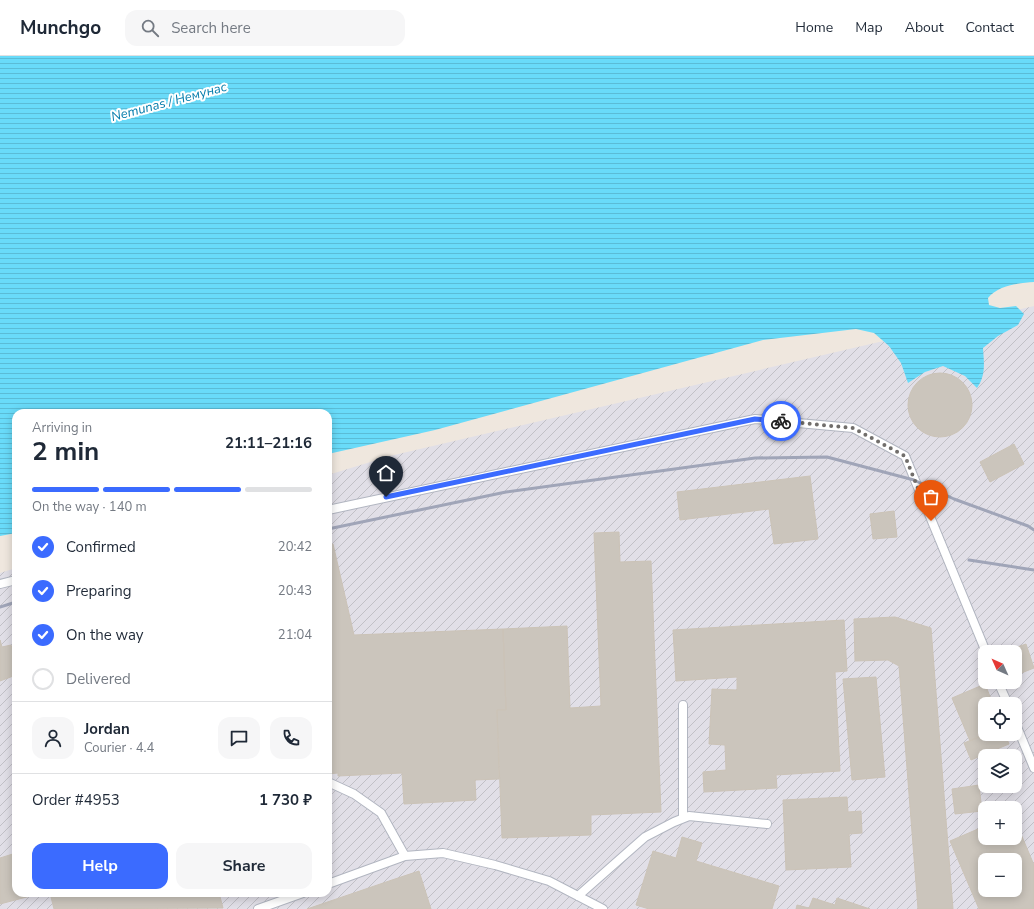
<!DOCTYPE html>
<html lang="en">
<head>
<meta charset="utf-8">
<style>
	body { margin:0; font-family:"Nunito Sans",sans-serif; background:#f6f6f7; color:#1f2937; height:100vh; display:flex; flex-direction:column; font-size:15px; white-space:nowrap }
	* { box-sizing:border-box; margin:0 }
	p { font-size:13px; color:#747a83 }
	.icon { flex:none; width:22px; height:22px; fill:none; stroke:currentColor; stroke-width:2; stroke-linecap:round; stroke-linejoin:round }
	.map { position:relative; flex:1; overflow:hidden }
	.sheet { position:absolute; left:12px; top:353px; width:320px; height:488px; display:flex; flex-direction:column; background:#fff; border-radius:12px; box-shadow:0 2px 10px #0003 }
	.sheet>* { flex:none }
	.needle { width:26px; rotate:315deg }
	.tools { position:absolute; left:978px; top:589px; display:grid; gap:8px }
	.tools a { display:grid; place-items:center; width:44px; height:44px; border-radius:8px; background:#fff; box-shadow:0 2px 10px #0003; font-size:20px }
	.pin { position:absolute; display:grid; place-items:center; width:34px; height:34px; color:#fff; margin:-41px -17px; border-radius:50% 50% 50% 0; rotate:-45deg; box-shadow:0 0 4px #0007 }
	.pin .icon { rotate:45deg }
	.courier { position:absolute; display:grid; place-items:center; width:40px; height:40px; margin:-20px; border:3px solid #3b6bff; border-radius:50%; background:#fff; color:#222; box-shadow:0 1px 5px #0007 }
	.overview em { font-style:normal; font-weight:700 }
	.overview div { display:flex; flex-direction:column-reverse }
	.overview { display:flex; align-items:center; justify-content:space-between; height:68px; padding:0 20px }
	h1 { font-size:26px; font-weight:700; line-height:30px }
	.bar { display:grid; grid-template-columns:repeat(4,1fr); gap:6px 4px; align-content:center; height:48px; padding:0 20px }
	.bar i { height:5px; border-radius:3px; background:#e0e1e3 }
	.bar .selected { background:#3b6bff }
	.bar p { grid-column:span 4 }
	.line { display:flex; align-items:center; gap:10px; padding:0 20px; border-top:1px solid #e0e1e3 }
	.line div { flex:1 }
	.round { display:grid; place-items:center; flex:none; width:42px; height:42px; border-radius:12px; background:#f6f6f7 }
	ol { padding:0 20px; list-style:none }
	li { display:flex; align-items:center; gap:12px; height:44px }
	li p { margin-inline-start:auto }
	li .icon { padding:4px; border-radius:50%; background:#3b6bff; color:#fff; stroke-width:4 }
	li:last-child { color:#747a83 }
	li i { width:22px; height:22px; border:2px solid #e0e1e3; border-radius:50% }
	.button { display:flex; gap:8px; margin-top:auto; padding:8px 20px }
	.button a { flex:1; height:46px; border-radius:12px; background:#3b6bff; color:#fff; font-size:16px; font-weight:700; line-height:46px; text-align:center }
	.button a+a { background:#f6f6f7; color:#1f2937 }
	header { display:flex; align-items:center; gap:24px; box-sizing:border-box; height:56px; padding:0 20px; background:#fff; border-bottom:1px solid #e0e1e3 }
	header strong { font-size:19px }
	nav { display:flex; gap:22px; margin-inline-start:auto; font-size:14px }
	.search { width:280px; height:36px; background:#f6f6f7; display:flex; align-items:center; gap:10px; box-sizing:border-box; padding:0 14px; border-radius:12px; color:#747a83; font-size:15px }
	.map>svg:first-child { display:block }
	.industrial { fill:url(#industrial-furrows); fill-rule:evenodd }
	.water { fill:url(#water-rules) }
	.building { fill:#cbc5bc; stroke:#cbc3b7; fill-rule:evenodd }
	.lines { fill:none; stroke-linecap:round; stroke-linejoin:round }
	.service-casing { stroke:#b2b6c1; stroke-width:10 }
	.service { stroke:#fff; stroke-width:8 }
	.rail { stroke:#a0a5b8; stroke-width:3 }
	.done { stroke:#716e6b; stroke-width:4; stroke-dasharray:0 7.2 }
	.route { stroke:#3b6bff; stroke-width:5 }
	.labels { text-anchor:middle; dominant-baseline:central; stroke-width:4; stroke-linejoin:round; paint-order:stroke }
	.water-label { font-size:13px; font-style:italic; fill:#027bab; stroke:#fff }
</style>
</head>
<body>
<header>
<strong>Munchgo</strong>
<div class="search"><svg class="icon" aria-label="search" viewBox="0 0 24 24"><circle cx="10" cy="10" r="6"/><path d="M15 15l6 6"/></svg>Search here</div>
<nav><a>Home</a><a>Map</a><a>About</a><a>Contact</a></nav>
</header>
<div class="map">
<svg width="1034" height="853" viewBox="0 0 1034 853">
	<defs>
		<pattern id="industrial-furrows" width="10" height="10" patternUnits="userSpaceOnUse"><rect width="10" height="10" fill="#e1dfe7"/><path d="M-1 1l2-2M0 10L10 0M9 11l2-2" fill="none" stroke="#c1c0c6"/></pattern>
		<pattern id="water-rules" width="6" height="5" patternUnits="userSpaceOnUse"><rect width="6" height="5" fill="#69dbf9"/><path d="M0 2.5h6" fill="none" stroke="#5bbcd6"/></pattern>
	</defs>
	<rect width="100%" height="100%" fill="#efe7de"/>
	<path class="industrial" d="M1034,250V853H0V517L16,512V837H328V419L390,400ZM985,596H1015V626H985ZM985,648H1015V678H985ZM985,700H1015V730H985ZM985,752H1015V782H985ZM985,804H1015V834H985Z"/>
	<path class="water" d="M0,0H1034V226C1019,227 998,229 988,242L989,249L1000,252L1016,250L1024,258L1018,269L998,280L983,292C984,307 986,319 977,332L965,320L943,310L925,316L908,327L901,307L889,290L874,277L856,273L763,284L435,374L328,398V357H16V477L0,480Z"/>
	<path class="building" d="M908 349a32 32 0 1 1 64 0a32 32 0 1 1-64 0Z
		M1014,388L1024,408L990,426L980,406Z
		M810,420L818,483L774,488L769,453L680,464L677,436Z
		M894,455L897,481L873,483L870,458Z
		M619,476L620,506L651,505L661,756L591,759V779L502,782L497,654H506L503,573L567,570L570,652L601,650L594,477Z
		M333,488L354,579L503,573L506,654H497L499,723L475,724L476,744L404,748L402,717L338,720V717L328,718V489Z
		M895,561L931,572L953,853H918L899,610L888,604L855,605L854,563Z
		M844,564L847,615L835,616L840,715L776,719L777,732L704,736L703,716L726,714L725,689L709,688L712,633L737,634V621L676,625L673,574Z
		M0,584L2,591L11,589L16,604V619L0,625Z
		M1026,588L1034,612L1016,619L1015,596L1006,595Z
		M876,621L885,721L852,724L843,623Z
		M985,628L993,648H985L986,678L970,685L952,642Z
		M986,678H1005L1009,688L971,704L964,687Z
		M979,729L982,755L955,758L952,733Z
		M847,741L848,756L861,755L862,777L849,778L851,811L786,814L783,744Z
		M1015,764L1034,809V853H979L950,785L985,770V782H1015ZM985,804H1015V834H985Z
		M682,781L702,787L696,805L779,830L772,853H649L636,849L653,795L676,802Z
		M16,797V837L38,838L0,848V802Z
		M419,815L431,853H307L392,824Z
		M50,837H219L223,852L54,853Z
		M813,842L835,849L837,842L870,853H796L797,849L809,852Z"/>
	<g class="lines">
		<g class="service-casing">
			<path id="service" d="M328,454L755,363L853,372L905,400L986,596
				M0,528L16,524
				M998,626L1008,648
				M683,649V762
				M1015,666L1034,712
				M328,726L354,738L381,757L405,800
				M328,828L405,800L443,797L495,809L549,825L603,853
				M578,840L645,781L674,766L689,760L767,768
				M258,853L303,837"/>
		</g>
		<use href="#service" class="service"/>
		<path class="rail" d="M328,473L506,436L755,402L827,401L914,424L954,443L1028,470L1034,474
			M969,504L1034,514
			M0,551L16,546"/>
	</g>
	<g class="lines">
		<path class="done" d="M781,365L853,372L905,400L931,465"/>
		<path class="route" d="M386,441L755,363L781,365"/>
	</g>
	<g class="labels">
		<g class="water-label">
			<text transform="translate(169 46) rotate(-15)">Nemunas / Немунас</text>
		</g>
	</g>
</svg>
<div class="tools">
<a><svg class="needle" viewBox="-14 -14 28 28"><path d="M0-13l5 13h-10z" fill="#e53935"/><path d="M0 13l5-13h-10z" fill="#747a83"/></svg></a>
<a><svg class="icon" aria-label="locate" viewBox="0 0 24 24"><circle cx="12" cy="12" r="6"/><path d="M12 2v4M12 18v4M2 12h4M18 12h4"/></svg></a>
<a><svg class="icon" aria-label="layers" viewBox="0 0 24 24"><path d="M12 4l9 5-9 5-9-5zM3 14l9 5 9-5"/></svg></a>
<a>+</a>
<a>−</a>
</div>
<div class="pin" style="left:931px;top:465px;background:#ea580c"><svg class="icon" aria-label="bag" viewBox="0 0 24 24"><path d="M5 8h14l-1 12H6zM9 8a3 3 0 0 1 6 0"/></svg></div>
<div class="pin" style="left:386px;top:441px;background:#1f2937"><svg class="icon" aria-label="home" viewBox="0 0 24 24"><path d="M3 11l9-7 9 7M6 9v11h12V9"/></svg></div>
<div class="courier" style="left:781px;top:365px"><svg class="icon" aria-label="bike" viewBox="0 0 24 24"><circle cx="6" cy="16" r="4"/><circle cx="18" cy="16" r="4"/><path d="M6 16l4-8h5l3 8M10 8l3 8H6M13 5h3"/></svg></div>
<section class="sheet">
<div class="overview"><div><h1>2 min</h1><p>Arriving in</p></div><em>21:11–21:16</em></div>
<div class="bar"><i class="selected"></i><i class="selected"></i><i class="selected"></i><i></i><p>On the way · 140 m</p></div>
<ol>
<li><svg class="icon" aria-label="check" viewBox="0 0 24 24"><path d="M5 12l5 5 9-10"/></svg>Confirmed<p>20:42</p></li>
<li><svg class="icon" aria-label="check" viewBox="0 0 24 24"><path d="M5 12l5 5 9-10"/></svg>Preparing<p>20:43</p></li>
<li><svg class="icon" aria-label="check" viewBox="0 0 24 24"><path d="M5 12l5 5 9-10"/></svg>On the way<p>21:04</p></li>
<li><i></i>Delivered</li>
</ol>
<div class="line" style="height:72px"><a class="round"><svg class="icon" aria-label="person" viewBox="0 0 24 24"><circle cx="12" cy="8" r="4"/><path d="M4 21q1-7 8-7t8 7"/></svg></a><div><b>Jordan</b><p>Courier · 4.4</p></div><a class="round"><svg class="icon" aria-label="chat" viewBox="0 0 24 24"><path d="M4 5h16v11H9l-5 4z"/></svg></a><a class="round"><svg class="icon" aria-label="phone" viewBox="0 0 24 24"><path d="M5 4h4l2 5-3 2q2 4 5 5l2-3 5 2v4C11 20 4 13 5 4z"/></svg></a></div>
<div class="line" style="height:52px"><div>Order #4953</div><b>1 730 ₽</b></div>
<div class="button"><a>Help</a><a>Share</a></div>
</section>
</div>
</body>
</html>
